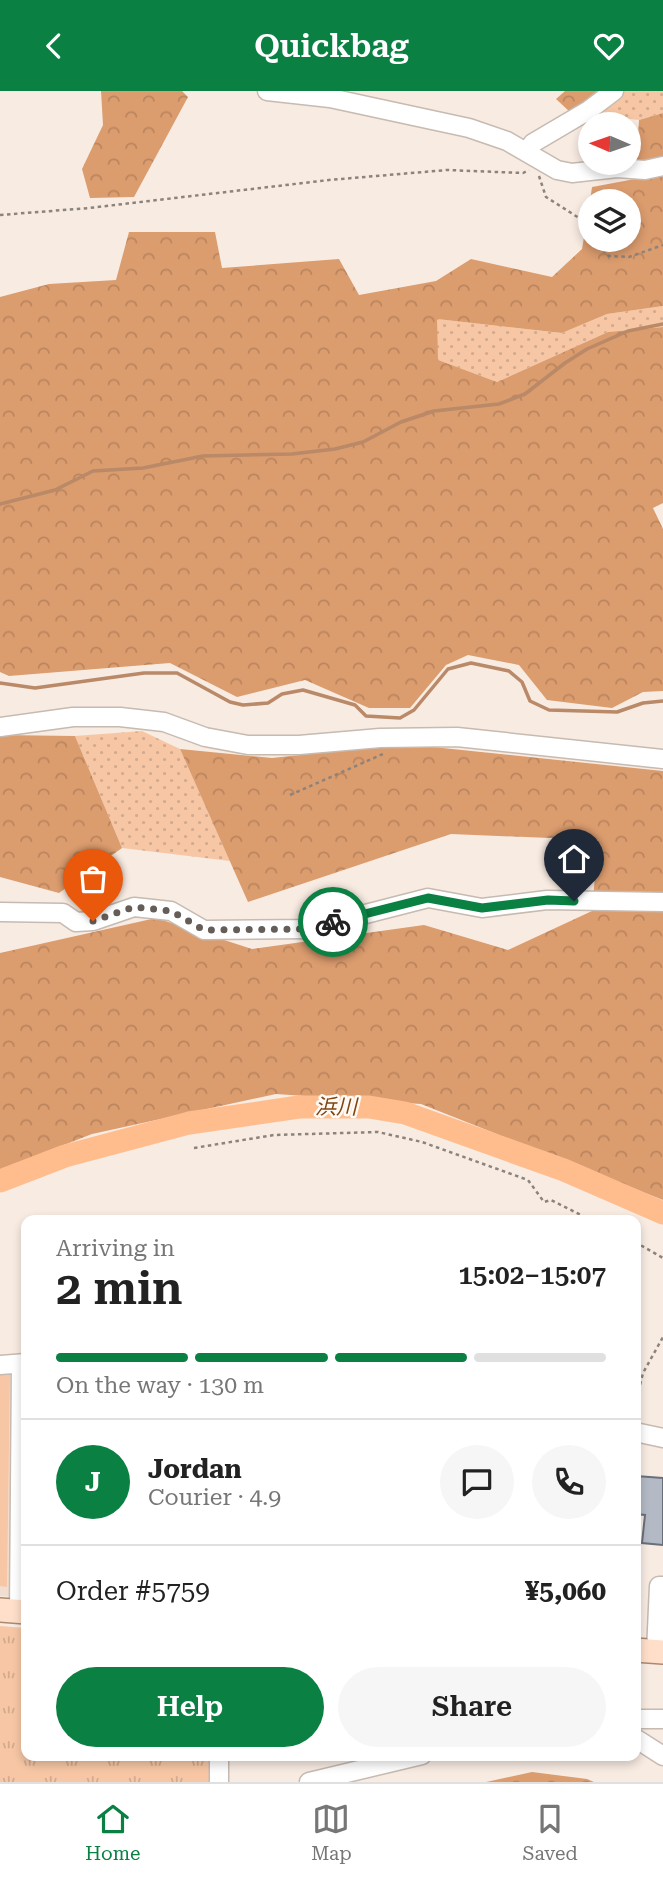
<!DOCTYPE html>
<html lang="en">
<head>
<meta charset="utf-8">
<style>
	body { margin:0; font-family:"Roboto Serif","Noto Sans JP",serif; background:#f6f6f6; color:#222; height:100vh; display:flex; flex-direction:column; font-size:26px; white-space:nowrap }
	* { box-sizing:border-box; margin:0 }
	p { font-size:23px; color:#767676 }
	.icon { flex:none; width:38px; height:38px; fill:none; stroke:currentColor; stroke-width:2; stroke-linecap:round; stroke-linejoin:round }
	.map { position:relative; flex:1; overflow:hidden }
	.sheet { position:absolute; left:21px; top:1124px; width:620px; height:546px; display:flex; flex-direction:column; background:#fff; border-radius:14px; box-shadow:0 4px 10px #0003 }
	.sheet>* { flex:none }
	.needle { width:46px; rotate:272deg }
	.fabs { position:absolute; left:578px; top:21px; display:grid; gap:14px }
	.fabs a { display:grid; place-items:center; width:63px; height:63px; border-radius:50%; background:#fff; box-shadow:0 4px 10px #0003; font-size:35px }
	.pin { position:absolute; display:grid; place-items:center; width:60px; height:60px; color:#fff; margin:-72px -30px; border-radius:50% 50% 50% 0; rotate:-45deg; box-shadow:0 0 7px #0007 }
	.pin .icon { rotate:45deg }
	.courier { position:absolute; display:grid; place-items:center; width:70px; height:70px; margin:-35px; border:5px solid #0b8043; border-radius:50%; background:#fff; color:#222; box-shadow:0 2px 9px #0007 }
	.headline em { font-style:normal; font-weight:600 }
	.headline div { display:flex; flex-direction:column-reverse }
	.headline { display:flex; align-items:center; justify-content:space-between; height:119px; padding:0 35px }
	h1 { font-size:46px; font-weight:600; line-height:52px }
	.bar { display:grid; grid-template-columns:repeat(4,1fr); gap:10px 7px; align-content:center; height:84px; padding:0 35px }
	.bar i { height:9px; border-radius:5px; background:#e0e0e0 }
	.bar .current { background:#0b8043 }
	.bar p { grid-column:span 4 }
	.line { display:flex; align-items:center; gap:18px; padding:0 35px; border-top:2px solid #e0e0e0 }
	.line div { flex:1 }
	.round { display:grid; place-items:center; flex:none; width:74px; height:74px; border-radius:37px; background:#f6f6f6 }
	.button { display:flex; gap:14px; margin-top:auto; padding:14px 35px }
	.button a { flex:1; height:80px; border-radius:42px; background:#0b8043; color:#fff; font-size:28px; font-weight:600; line-height:80px; text-align:center }
	.button a+a { background:#f6f6f6; color:#222 }
	header { display:flex; justify-content:space-between; align-items:center; height:91px; padding:0 35px; background:#0b8043; color:#fff; font-size:32px; font-weight:600 }
	.menu { display:flex; justify-content:space-around; align-items:center; height:98px; border-top:2px solid #e0e0e0; background:#fff; font-size:19px; color:#767676 }
	.menu a { display:grid; justify-items:center; gap:4px }
	.menu .current { color:#0b8043 }
	.map>svg:first-child { display:block }
	.built { fill:#f2ded1 }
	.grass { fill:url(#grass-dots) }
	.forest { fill:url(#forest-crowns) }
	.park { fill:url(#park-tufts) }
	.garden { fill:#f7c7a5 }
	.lines { fill:none; stroke-linecap:round; stroke-linejoin:round }
	.stream { stroke:#b98968; stroke-width:3.5 }
	.river { stroke:#ffbd8e; stroke-width:23 }
	.building { fill:#b3bac6; stroke:#6a707b; stroke-width:2 }
	.minor-casing { stroke:#c6bab1; stroke-width:21 }
	.major-casing { stroke:#ad8971; stroke-width:26 }
	.path { stroke:#8b837c; stroke-width:2.5; stroke-dasharray:3.5 3.5; stroke-linecap:butt }
	.minor { stroke:#fff; stroke-width:18 }
	.major { stroke:#ffdfca; stroke-width:23 }
	.done { stroke:#645d58; stroke-width:7; stroke-dasharray:0 12.6 }
	.route { stroke:#0b8043; stroke-width:9 }
	.labels { text-anchor:middle; dominant-baseline:central; stroke-width:5; stroke-linejoin:round; paint-order:stroke }
	.water-label { font-size:21px; font-style:italic; fill:#804510; stroke:#fffaf6 }
</style>
</head>
<body>
<header><svg class="icon" aria-label="back" viewBox="0 0 24 24"><path d="M15 5l-7 7 7 7"/></svg>Quickbag<svg class="icon" aria-label="heart" viewBox="0 0 24 24"><path d="M12 20l-8-8c-3-5 5-10 8-4 3-6 11-1 8 4z"/></svg></header>
<div class="map">
<svg width="663" height="1691" viewBox="0 0 663 1691">
	<defs>
		<pattern id="grass-dots" width="8" height="8" patternUnits="userSpaceOnUse" patternTransform="scale(1.75)"><rect width="8" height="8" fill="#f7c7a5"/><path d="M2 2h.1M6 6h.1" fill="none" stroke="#d3aa8d" stroke-width="1.8" stroke-linecap="round"/></pattern>
		<pattern id="forest-crowns" width="20" height="18" patternUnits="userSpaceOnUse" patternTransform="scale(1.75)"><rect width="20" height="18" fill="#db9c6e"/><path d="M2 6a3 3 0 1 1 6 0M12 15a3 3 0 1 1 6 0" fill="none" stroke="#bb855e"/></pattern>
		<pattern id="park-tufts" width="24" height="20" patternUnits="userSpaceOnUse" patternTransform="scale(1.75)"><rect width="24" height="20" fill="#f7c7a5"/><path d="M3 7l-1-3M5 7V3M7 7l1-3M15 17l-1-3M17 17v-4M19 17l1-3" fill="none" stroke="#d3aa8d"/></pattern>
	</defs>
	<rect width="100%" height="100%" fill="#f8ebe2"/>
	<path class="built" d="M0,1280H15L13,1506L0,1505Z"/>
	<path class="grass" d="M597,0H663V22L639,29L570,21Z
		M663,215V236L608,241L497,291L437,269V228L562,242L607,223Z
		M142,640L180,658L230,770L122,757L75,645Z"/>
	<path class="forest" d="M101,0H182L188,6L134,106L90,107L82,78L103,34Z
		M565,0H597L570,21L556,8Z
		M663,22V215L607,223L562,242L437,228L438,269L497,291L608,241L663,236V412L653,417L663,438V600L643,601L612,617L547,609L519,574L468,564L446,574L410,617H369L305,589L237,606L170,572L9,585L0,581V206L49,193L116,189L129,141H215L222,177L339,168L359,204L436,190L471,168L552,186L582,158L590,111V149H628V110H590L592,96L635,88L639,29Z
		M0,644L75,645L122,757L59,802L0,786Z
		M404,653L663,680V1109L421,1013L276,1003L92,1043L0,1079V862L156,827L252,858L424,834L508,859L592,820L598,749L451,743L248,811L180,658L272,667Z
		M532,1681L587,1688L594,1691H486Z"/>
	<path class="park" d="M0,1535L26,1537V1664H210L209,1691H0Z"/>
	<path class="garden" d="M0,1282L10,1283L7,1496L0,1495Z"/>
	<g class="lines">
		<path class="stream" d="M0,413L55,399L93,380L143,377L203,365L292,363L335,358L363,351L401,331L434,320L499,313L525,303L565,272L587,258L628,240L663,233
			M0,592L35,597L144,582H177L230,611L243,614L268,612L282,603L303,599L355,614L366,625L400,627L414,619L448,578L471,572L509,580L522,591L530,610L549,619L617,621L643,612L663,610"/>
		<path class="river" d="M0,1090L65,1065L189,1032L299,1016H369L405,1022L564,1079L663,1122"/>
	</g>
	<path class="building" d="M636,1385L663,1387V1454L642,1452L645,1424L635,1423Z"/>
	<g class="lines">
		<g class="minor-casing">
			<path id="minor" d="M267,0L330,7L469,37L507,50L557,79L572,82L617,77L645,79L663,75
				M527,60L533,52L589,19L614,0
				M0,636L73,626H120L164,631L205,646L248,654H299L380,647L457,646L663,668
				M0,821L63,822L76,831L93,830L134,816L171,820L204,839L307,838L428,807L482,817L547,809L663,811
				M0,1274L26,1272
				M635,1341L663,1347
				M19,1521L21,1273
				M656,1560L659,1495H663
				M635,1628H663
				M635,1647L663,1665
				M219,1691V1664
				M309,1691L422,1664"/>
		</g>
		<g class="major-casing">
			<path id="major" d="M0,1519L26,1521
				M635,1559L663,1561"/>
		</g>
		<path class="path" d="M539,85L546,106L579,127L590,144
			M0,124L89,117L329,89L447,79L523,82L529,79
			M593,149L609,165L629,166L663,154
			M290,704L383,663
			M194,1057L274,1044L378,1041L422,1051L528,1089L544,1111L551,1109L591,1129
			M635,1151L663,1167
			M635,1314L643,1282L663,1246"/>
		<use href="#minor" class="minor"/>
		<use href="#major" class="major"/>
	</g>
	<g class="lines">
		<path class="done" d="M93,830L134,816L171,820L204,839L307,838L333,831"/>
		<path class="route" d="M333,831L428,807L482,817L548,809L574,810"/>
	</g>
	<g class="labels">
		<g class="water-label">
			<text x="336" y="1016">浜川</text>
		</g>
	</g>
</svg>
<div class="fabs">
<a><svg class="needle" viewBox="-14 -14 28 28"><path d="M0-13l5 13h-10z" fill="#e53935"/><path d="M0 13l5-13h-10z" fill="#767676"/></svg></a>
<a><svg class="icon" aria-label="layers" viewBox="0 0 24 24"><path d="M12 4l9 5-9 5-9-5zM3 14l9 5 9-5"/></svg></a>
</div>
<div class="pin" style="left:93px;top:830px;background:#ea580c"><svg class="icon" aria-label="bag" viewBox="0 0 24 24"><path d="M5 8h14l-1 12H6zM9 8a3 3 0 0 1 6 0"/></svg></div>
<div class="pin" style="left:574px;top:810px;background:#1f2937"><svg class="icon" aria-label="home" viewBox="0 0 24 24"><path d="M3 11l9-7 9 7M6 9v11h12V9"/></svg></div>
<div class="courier" style="left:333px;top:831px"><svg class="icon" aria-label="bike" viewBox="0 0 24 24"><circle cx="6" cy="16" r="4"/><circle cx="18" cy="16" r="4"/><path d="M6 16l4-8h5l3 8M10 8l3 8H6M13 5h3"/></svg></div>
<section class="sheet">
<div class="headline"><div><h1>2 min</h1><p>Arriving in</p></div><em>15:02–15:07</em></div>
<div class="bar"><i class="current"></i><i class="current"></i><i class="current"></i><i></i><p>On the way · 130 m</p></div>
<div class="line" style="height:126px"><b class="round" style="background:#0b8043;color:#fff">J</b><div><b>Jordan</b><p>Courier · 4.9</p></div><a class="round"><svg class="icon" aria-label="chat" viewBox="0 0 24 24"><path d="M4 5h16v11H9l-5 4z"/></svg></a><a class="round"><svg class="icon" aria-label="phone" viewBox="0 0 24 24"><path d="M5 4h4l2 5-3 2q2 4 5 5l2-3 5 2v4C11 20 4 13 5 4z"/></svg></a></div>
<div class="line" style="height:91px"><div>Order #5759</div><b>¥5,060</b></div>
<div class="button"><a>Help</a><a>Share</a></div>
</section>
</div>
<nav class="menu">
<a class="current"><svg class="icon" aria-label="home" viewBox="0 0 24 24"><path d="M3 11l9-7 9 7M6 9v11h12V9"/></svg>Home</a>
<a><svg class="icon" aria-label="map" viewBox="0 0 24 24"><path d="M3 6l6-2 6 2 6-2v14l-6 2-6-2-6 2zM9 4v14M15 6v14"/></svg>Map</a>
<a><svg class="icon" aria-label="saved" viewBox="0 0 24 24"><path d="M7 4h10v16l-5-4-5 4z"/></svg>Saved</a>
</nav>
</body>
</html>
